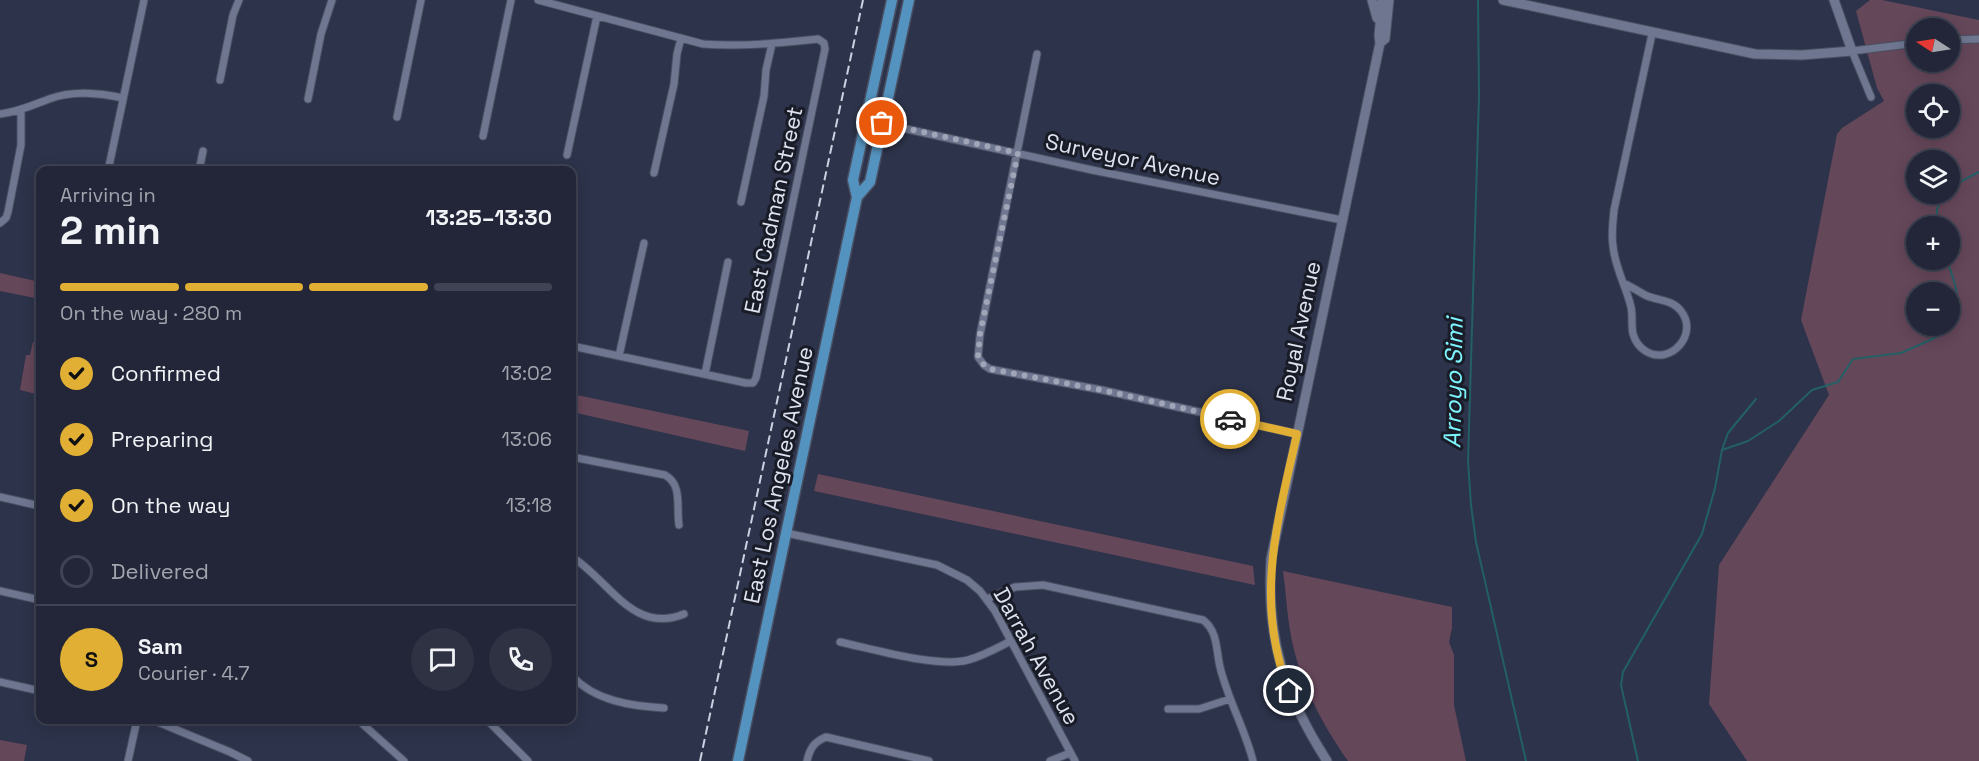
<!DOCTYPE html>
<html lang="en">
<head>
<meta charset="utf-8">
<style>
	body { margin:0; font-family:"Space Grotesk",sans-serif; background:#2e3243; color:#f1f3f6; height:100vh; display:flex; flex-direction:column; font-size:22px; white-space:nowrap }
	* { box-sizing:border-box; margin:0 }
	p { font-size:20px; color:#a2a5ae }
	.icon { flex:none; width:33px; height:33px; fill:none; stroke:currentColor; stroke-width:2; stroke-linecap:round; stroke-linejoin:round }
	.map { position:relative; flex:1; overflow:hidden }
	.drawer { position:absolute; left:36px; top:166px; width:540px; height:558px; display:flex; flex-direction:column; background:#222638; border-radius:12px; box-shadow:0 3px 15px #0003,0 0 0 2px #3f4353 }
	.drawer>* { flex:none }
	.needle { width:39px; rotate:282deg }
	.tools { position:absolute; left:1906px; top:18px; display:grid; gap:12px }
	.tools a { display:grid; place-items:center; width:54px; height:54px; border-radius:50%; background:#222638; box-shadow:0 3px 15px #0003,0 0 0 2px #3f4353; font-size:30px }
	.pin { position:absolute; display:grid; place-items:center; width:51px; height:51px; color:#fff; margin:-26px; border:3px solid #fff; border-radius:50%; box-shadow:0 2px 6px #0007 }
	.courier { position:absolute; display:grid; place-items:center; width:60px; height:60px; margin:-30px; border:4px solid #e1af34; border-radius:50%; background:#fff; color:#222; box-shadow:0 2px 8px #0007 }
	.headline em { font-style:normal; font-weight:700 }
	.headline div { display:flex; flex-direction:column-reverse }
	.headline { display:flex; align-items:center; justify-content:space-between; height:102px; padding:0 24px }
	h1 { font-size:39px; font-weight:700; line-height:45px }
	.bar { display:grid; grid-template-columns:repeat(4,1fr); gap:9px 6px; align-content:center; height:72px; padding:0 24px }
	.bar i { height:8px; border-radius:4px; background:#3f4353 }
	.bar .current { background:#e1af34 }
	.bar p { grid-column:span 4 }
	.line { display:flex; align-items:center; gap:15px; padding:0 24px; border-top:2px solid #3f4353 }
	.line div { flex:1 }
	.round { display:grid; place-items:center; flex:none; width:63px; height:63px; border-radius:32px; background:#2e3243 }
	ol { padding:0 24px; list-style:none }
	li { display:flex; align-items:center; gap:18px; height:66px }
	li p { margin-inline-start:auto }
	li .icon { padding:6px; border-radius:50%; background:#e1af34; color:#111; stroke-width:4 }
	li:last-child { color:#a2a5ae }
	li i { width:33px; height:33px; border:3px solid #3f4353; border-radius:50% }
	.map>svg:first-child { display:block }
	.green { fill:#65475a; fill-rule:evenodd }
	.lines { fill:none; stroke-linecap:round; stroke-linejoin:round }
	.stream { stroke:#236065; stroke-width:2 }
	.street-casing { stroke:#494f62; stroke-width:9 }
	.secondary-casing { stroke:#494f62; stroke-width:11 }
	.primary-casing { stroke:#494f62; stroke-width:13 }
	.street { stroke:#6e7690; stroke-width:7 }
	.secondary { stroke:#6e7690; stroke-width:9 }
	.primary { stroke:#5493bf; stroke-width:10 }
	.rail { stroke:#ccd1e1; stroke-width:2; stroke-dasharray:9 4.5; stroke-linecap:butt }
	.done { stroke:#a0a5b7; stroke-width:6; stroke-dasharray:0 10.8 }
	.route { stroke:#e1af34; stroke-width:8 }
	.labels { text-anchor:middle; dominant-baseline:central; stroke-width:6; stroke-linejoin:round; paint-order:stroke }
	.street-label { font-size:22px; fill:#dee3f2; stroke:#191c26 }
	.water-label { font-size:24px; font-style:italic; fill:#7ef5fe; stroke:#191c26 }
</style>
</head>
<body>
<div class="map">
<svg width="1979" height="761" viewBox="0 0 1979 761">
	<rect width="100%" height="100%" fill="#2d334a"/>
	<path class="green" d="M1870,0H1882L1979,20V761H1747L1709,704L1719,565L1829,395L1801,320L1837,134L1842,128L1884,101L1877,88L1856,11ZM1917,28H1950V62H1917ZM1917,94H1950V128H1917ZM1917,160H1950V194H1917ZM1917,226H1950V260H1917ZM1917,292H1950V326H1917Z
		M0,273L40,282V299L0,291Z
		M33,342L40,343V395L20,390L26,355H30Z
		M572,394L749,431L745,451L572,412Z
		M818,474L1253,566L1255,585L814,491Z
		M1283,571L1452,607V628L1449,642L1454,655V705L1466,761H1348C1321,722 1300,683 1291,636C1287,614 1286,593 1283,571Z
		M0,740L27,745L24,761H0Z"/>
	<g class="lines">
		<path class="stream" d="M1478,0L1479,96L1468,461L1471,505L1476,542L1526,761
			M1950,187L1979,172
			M1937,226V209L1943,194
			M1947,260C1953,280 1965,301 1950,320
			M1722,450L1748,441L1779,421L1812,390L1838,382L1853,359L1901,353L1937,337L1946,326
			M1638,761L1621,685L1623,672L1702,534L1715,488L1722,450L1728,433L1756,399"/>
		<g class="street-casing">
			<path id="street" d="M538,0L703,44C742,47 780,43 818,39L824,43L825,49L756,378L753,383H746L572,346
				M1950,40L1979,39
				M1037,54L980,335L978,357L984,365L990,369L1102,390L1297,434
				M220,80L233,15L239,0
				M1871,97L1852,51L1917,43
				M308,99L321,34L332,0
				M0,114C18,112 33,105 49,99C73,90 99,93 123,98
				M397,117L421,0
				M866,120L1092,170L1342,220
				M483,136L511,0
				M567,155L597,16
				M108,171L144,0
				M199,171L203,151
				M289,171V169
				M654,173L674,84L677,54L681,38
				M741,202L764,96L766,70L772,44
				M0,223L6,218L8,212L21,145V110
				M1625,284C1632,287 1638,291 1645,295C1657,301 1672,299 1681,311C1699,334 1671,365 1647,352C1640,348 1635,341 1633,334C1631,325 1633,316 1631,307C1626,286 1615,268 1613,246C1611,234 1613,222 1614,210L1652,34
				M619,356L644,243
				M705,374L728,262
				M572,457L665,475C683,485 676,507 679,525
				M0,497L40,506
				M786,533L937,565L967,580L980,591L995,611L1075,761
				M572,557C609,580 633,635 684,614
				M0,591L40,600
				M987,599L1015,587L1043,585L1203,620C1218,631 1216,650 1220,667C1228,700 1245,729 1253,761
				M840,642C873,649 937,668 968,660C983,656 997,648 1011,641
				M572,676C595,701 631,706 664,708
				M0,682L40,691
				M1168,709H1199L1230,699
				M153,720L230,752L248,761
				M358,720L404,761
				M487,720L528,761
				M128,761L137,720
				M807,761C810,748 814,742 826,737L929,761
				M1050,761L1070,753"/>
		</g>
		<g class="secondary-casing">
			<path id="secondary" d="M1372,0L1377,18
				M1503,0L1755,54L1802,55L1852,51L1834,0
				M1380,43L1385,39L1389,0
				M1327,761C1284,694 1266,639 1271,559L1380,43L1379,36L1382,0"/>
		</g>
		<g class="primary-casing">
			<path id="primary" d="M857,197L870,182L909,0
				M738,761L857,197L853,180L892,0"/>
		</g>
		<use href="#street" class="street"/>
		<use href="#secondary" class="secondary"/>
		<use href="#primary" class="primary"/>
		<path class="rail" d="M700,761L863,0"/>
	</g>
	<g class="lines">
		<path class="done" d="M882,123L1018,153L980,334L978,357L984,365L990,369L1102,390L1230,419"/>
		<path class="route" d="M1230,419L1297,434C1277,523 1254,602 1289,691"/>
	</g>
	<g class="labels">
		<g class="street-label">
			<text transform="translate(1133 159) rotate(12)">Surveyor Avenue</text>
			<text transform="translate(773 210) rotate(-78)">East Cadman Street</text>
			<text transform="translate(1298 331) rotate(-78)">Royal Avenue</text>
			<text transform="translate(778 475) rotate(-78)">East Los Angeles Avenue</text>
			<text transform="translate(1037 656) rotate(61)">Darrah Avenue</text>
		</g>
		<g class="water-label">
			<text transform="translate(1453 383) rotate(-89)">Arroyo Simi</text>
		</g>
	</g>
</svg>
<div class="tools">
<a><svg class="needle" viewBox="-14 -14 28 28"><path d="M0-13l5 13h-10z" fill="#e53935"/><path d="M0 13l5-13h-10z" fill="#a2a5ae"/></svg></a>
<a><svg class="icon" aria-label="locate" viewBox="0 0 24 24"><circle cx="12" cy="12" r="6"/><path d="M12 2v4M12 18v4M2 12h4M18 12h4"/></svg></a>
<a><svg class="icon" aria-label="layers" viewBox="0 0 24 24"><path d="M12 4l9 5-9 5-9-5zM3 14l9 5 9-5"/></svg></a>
<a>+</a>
<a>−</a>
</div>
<div class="pin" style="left:882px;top:123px;background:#ea580c"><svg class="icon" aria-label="bag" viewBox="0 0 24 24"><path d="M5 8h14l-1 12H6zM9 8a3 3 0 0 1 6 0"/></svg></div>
<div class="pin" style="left:1289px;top:691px;background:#1f2937"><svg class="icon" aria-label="home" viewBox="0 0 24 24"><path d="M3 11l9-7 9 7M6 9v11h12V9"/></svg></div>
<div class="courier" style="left:1230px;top:419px"><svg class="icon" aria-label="car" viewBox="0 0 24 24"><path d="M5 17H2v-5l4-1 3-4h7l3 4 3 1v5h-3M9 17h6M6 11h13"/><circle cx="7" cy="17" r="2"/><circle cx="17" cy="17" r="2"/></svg></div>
<section class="drawer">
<div class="headline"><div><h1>2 min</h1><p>Arriving in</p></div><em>13:25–13:30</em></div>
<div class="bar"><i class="current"></i><i class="current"></i><i class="current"></i><i></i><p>On the way · 280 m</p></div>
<ol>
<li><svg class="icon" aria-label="check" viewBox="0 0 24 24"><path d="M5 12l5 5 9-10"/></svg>Confirmed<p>13:02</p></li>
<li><svg class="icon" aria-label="check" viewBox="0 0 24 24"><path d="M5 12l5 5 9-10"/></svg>Preparing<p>13:06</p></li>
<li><svg class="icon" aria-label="check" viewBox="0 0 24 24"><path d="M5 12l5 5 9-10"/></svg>On the way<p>13:18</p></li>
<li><i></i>Delivered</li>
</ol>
<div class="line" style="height:108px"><b class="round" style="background:#e1af34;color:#111">S</b><div><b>Sam</b><p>Courier · 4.7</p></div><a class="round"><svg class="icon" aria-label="chat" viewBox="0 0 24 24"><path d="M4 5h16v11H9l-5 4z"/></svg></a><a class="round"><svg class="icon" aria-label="phone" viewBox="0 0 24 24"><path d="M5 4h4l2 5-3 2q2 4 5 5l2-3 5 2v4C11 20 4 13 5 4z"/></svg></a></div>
</section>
</div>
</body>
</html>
